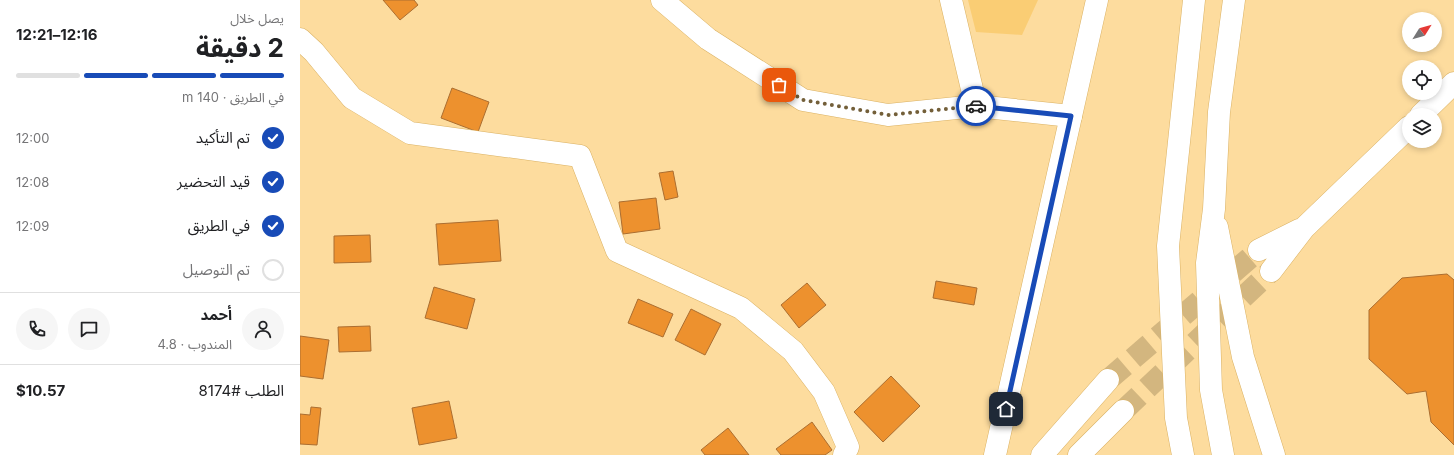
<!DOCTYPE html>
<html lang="ar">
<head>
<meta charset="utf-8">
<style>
	body { margin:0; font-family:Inter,"Noto Sans Arabic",sans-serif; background:#f6f6f6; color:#202124; direction:rtl; height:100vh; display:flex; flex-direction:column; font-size:15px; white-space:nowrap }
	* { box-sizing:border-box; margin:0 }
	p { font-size:13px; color:#757577 }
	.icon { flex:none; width:22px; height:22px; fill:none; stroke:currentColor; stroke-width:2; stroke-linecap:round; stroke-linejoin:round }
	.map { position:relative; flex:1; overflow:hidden; direction:ltr }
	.sheet { display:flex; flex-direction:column; background:#fff; width:300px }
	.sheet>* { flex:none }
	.needle { width:26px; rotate:53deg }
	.controls { position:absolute; left:1102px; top:12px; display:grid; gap:8px }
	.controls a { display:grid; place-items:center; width:40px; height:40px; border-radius:50%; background:#fff; box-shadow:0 2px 6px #0003; font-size:20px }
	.pin { position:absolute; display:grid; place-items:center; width:34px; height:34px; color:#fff; margin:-17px; border-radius:8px; box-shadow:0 2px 6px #0006 }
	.courier { position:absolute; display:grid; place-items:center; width:40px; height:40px; margin:-20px; border:3px solid #184bb7; border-radius:50%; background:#fff; color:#222; box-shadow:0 1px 5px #0007 }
	.headline em { font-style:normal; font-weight:700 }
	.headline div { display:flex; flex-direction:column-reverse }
	.headline { display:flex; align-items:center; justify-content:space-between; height:68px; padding:0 16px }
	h1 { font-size:26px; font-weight:700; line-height:30px }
	.bar { display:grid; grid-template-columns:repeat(4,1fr); gap:6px 4px; align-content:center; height:48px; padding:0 16px }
	.bar i { height:5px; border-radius:3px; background:#e0e0e0 }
	.bar .on { background:#184bb7 }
	.bar p { grid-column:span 4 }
	.line { display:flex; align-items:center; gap:10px; padding:0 16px; border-top:1px solid #e0e0e0 }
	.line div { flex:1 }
	.round { display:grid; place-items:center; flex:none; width:42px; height:42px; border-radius:21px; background:#f6f6f6 }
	ol { padding:0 16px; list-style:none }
	li { display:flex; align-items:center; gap:12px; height:44px }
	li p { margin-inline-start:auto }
	li .icon { padding:4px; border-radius:50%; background:#184bb7; color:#fff; stroke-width:4 }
	li:last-child { color:#757577 }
	li i { width:22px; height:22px; border:2px solid #e0e0e0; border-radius:50% }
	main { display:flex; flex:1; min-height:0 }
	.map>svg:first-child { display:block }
	.built { fill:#facd74 }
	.building { fill:#ed912e; stroke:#ab6e31 }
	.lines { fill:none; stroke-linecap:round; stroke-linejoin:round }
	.major-tunnel { stroke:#d3b67f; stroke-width:22; stroke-dasharray:22 11; stroke-linecap:butt }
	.minor-casing { stroke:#dab162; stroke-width:23 }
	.major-casing { stroke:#dab162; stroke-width:23 }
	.highway-casing { stroke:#dab162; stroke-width:23 }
	.minor { stroke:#fff; stroke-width:22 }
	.major { stroke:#fff; stroke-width:22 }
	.highway { stroke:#fff; stroke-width:22 }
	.done { stroke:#735f39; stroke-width:4; stroke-dasharray:0 7.2 }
	.route { stroke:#184bb7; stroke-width:5 }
</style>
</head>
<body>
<main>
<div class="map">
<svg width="1154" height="455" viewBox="0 0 1154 455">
	<rect width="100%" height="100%" fill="#fddc9e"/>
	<path class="built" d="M668,0H738L722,35L676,32Z"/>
	<path class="building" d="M83,0H114L118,5L100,20Z
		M152,88L189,102L178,132L141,118Z
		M373,171L378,197L365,200L359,173Z
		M356,198L360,229L323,234L319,202Z
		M198,220L201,261L139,265L136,224Z
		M70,235L71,262L34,263V236Z
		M1147,274L1154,280V445L1131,422L1126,391L1107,394L1069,359V310L1102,278Z
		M636,281L677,288L674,305L633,298Z
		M507,283L526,305L499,328L481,305Z
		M134,287L175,299L167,329L125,318Z
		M338,299L373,314L363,337L328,323Z
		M391,309L421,324L405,355L375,340Z
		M70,326L71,351L39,352L38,327Z
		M0,336L29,340L23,379L0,376Z
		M591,376L620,406L583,442L554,412Z
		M149,401L157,438L119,445L112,408Z
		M11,407L21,408L17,445L0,444V414L10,415Z
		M512,422L532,450L525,455H481L476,449Z
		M428,428L449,455H405L401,450Z"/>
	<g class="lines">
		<path class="major-tunnel" d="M808,380L959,250
			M823,411L971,271"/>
		<g class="minor-casing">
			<path id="minor" d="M362,0L408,39L503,100L588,115L676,106L771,116
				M651,0L676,106
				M0,39L14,52L52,98L110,133L280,156L317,251L441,308L493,351L524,392L548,447L544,455"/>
		</g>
		<g class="major-casing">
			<path id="major" d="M1121,115L1154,83
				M959,250L999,230
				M971,271L1004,228L1109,127
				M742,455L808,380
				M779,455L823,411"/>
		</g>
		<g class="highway-casing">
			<path id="highway" d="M917,227L943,357L974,455
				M695,455L797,0
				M883,455L876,418L868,246L894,0
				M923,455L911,390L907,263L914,209L919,112L934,0"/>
		</g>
		<use href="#minor" class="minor"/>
		<use href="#major" class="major"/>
		<use href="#highway" class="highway"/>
	</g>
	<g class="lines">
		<path class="done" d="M479,85L503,100L588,115L676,106"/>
		<path class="route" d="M676,106L771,116L706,409"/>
	</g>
</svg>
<div class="controls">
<a><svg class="needle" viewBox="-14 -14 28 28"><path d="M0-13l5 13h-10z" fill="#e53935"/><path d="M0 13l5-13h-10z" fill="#757577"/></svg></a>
<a><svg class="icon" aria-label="locate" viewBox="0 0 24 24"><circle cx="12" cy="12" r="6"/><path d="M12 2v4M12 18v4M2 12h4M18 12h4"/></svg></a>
<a><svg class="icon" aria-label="layers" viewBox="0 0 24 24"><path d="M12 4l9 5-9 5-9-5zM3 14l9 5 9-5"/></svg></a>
</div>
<div class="pin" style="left:479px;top:85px;background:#ea580c"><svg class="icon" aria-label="bag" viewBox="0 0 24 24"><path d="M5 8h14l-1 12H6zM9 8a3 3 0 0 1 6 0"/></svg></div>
<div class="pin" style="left:706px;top:409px;background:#1f2937"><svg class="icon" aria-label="home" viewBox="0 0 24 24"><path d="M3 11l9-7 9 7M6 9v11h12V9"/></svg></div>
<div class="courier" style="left:676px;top:106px"><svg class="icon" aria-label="car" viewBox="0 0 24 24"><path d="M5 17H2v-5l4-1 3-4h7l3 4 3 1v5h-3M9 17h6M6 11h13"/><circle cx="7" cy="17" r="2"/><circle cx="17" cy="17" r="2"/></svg></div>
</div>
<section class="sheet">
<div class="headline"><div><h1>2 دقيقة</h1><p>يصل خلال</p></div><em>12:16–12:21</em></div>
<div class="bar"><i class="on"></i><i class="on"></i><i class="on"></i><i></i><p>في الطريق · 140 m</p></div>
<ol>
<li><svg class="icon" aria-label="check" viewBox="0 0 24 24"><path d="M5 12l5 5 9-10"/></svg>تم التأكيد<p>12:00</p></li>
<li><svg class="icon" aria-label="check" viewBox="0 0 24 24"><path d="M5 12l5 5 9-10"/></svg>قيد التحضير<p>12:08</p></li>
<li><svg class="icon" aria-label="check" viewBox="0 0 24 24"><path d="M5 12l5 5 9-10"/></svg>في الطريق<p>12:09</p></li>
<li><i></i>تم التوصيل</li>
</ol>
<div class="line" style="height:72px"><a class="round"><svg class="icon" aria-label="person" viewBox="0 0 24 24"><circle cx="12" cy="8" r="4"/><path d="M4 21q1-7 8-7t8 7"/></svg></a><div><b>أحمد</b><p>المندوب · 4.8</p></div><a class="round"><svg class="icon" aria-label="chat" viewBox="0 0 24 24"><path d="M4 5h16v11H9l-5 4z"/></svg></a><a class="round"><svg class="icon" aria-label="phone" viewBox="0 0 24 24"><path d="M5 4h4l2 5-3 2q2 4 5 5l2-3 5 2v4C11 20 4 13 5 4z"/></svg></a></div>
<div class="line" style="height:52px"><div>الطلب #8174</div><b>$10.57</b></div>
</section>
</main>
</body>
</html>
